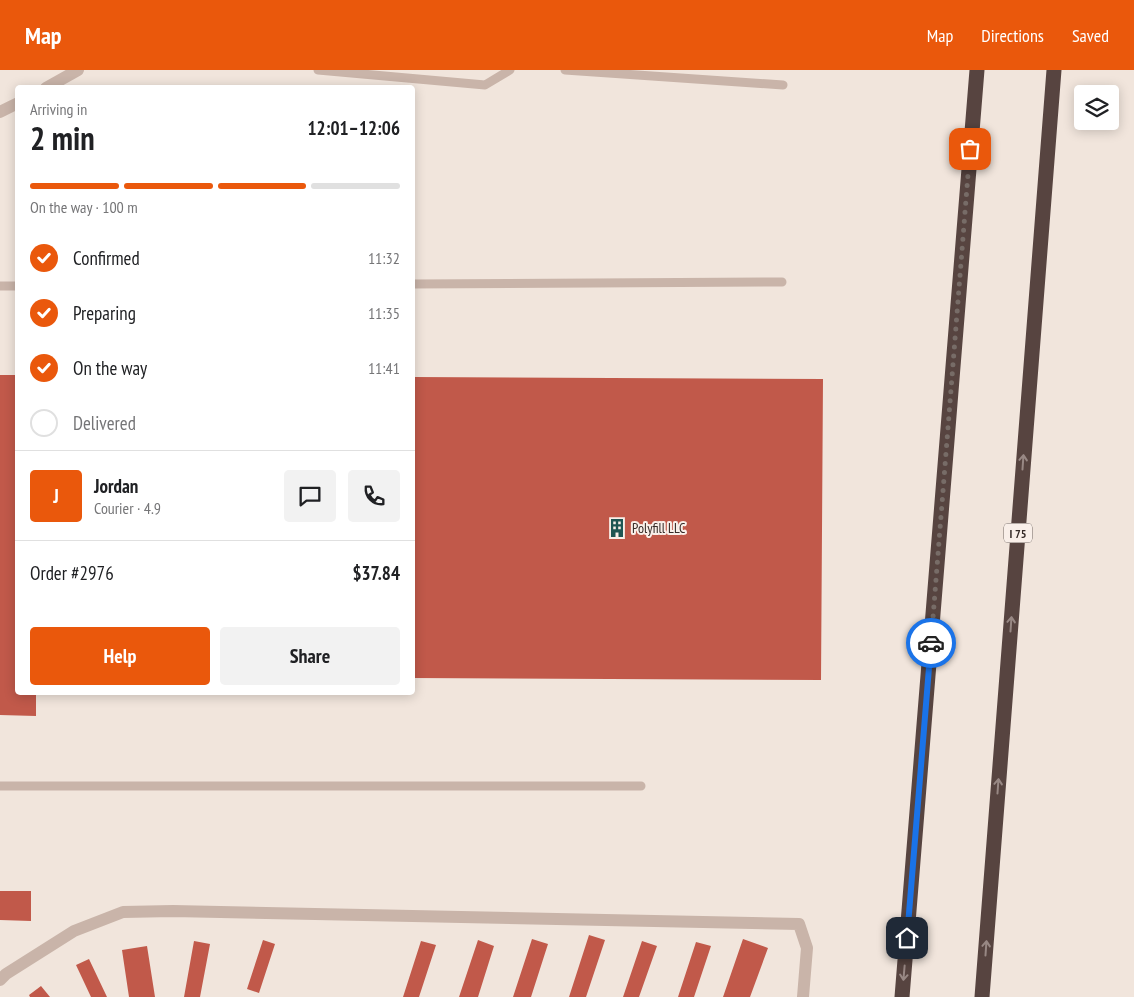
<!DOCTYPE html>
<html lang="en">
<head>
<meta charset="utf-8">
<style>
	body { margin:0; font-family:"PT Sans Narrow",sans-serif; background:#f2f2f2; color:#202124; height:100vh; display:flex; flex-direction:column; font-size:19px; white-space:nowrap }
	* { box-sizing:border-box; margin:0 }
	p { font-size:16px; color:#757577 }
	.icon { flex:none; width:28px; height:28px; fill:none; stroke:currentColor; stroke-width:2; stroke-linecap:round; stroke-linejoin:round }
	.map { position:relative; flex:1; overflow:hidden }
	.sheet { position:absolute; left:15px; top:15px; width:400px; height:610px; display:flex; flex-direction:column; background:#fff; border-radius:5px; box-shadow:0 2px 12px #0003 }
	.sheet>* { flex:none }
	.tools { position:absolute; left:1074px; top:15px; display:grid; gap:10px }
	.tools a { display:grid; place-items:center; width:45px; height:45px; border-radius:5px; background:#fff; box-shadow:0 2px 12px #0003; font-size:25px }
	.pin { position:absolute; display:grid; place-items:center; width:42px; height:42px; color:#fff; margin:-21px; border-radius:10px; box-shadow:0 2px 8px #0006 }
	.courier { position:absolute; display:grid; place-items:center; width:50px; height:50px; margin:-25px; border:4px solid #1a73e8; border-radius:50%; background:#fff; color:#222; box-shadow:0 1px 6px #0007 }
	.overview em { font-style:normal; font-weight:700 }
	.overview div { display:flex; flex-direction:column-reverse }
	.overview { display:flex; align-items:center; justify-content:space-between; height:85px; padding:0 15px }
	h1 { font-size:32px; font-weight:700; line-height:38px }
	.bar { display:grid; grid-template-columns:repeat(4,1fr); gap:8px 5px; align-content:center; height:60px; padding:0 15px }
	.bar i { height:6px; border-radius:4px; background:#e0e0e0 }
	.bar .on { background:#ea580c }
	.bar p { grid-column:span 4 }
	.line { display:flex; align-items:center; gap:12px; padding:0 15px; border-top:1px solid #e0e0e0 }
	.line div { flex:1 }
	.round { display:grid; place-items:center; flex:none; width:52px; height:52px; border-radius:5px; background:#f2f2f2 }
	ol { padding:0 15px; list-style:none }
	li { display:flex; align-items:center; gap:15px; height:55px }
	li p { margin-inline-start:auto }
	li .icon { padding:5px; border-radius:50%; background:#ea580c; color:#fff; stroke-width:4 }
	li:last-child { color:#757577 }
	li i { width:28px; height:28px; border:2px solid #e0e0e0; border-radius:50% }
	.cta { display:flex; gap:10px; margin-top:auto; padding:10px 15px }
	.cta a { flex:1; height:58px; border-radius:5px; background:#ea580c; color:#fff; font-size:20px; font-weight:700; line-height:58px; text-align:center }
	.cta a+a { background:#f2f2f2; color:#202124 }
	header { display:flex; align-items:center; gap:30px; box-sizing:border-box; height:70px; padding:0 25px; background:#ea580c; color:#fff }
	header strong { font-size:24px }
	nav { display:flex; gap:28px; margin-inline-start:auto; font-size:18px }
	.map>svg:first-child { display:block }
	.building { fill:#c1594a }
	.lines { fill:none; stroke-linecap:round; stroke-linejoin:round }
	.service { stroke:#c9b4a9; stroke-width:9 }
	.minor { stroke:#c9b4a9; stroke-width:12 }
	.motorway { stroke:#574440; stroke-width:15 }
	.oneway { stroke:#988884 }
	.done { stroke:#776c67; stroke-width:5; stroke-dasharray:0 9 }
	.route { stroke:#1a73e8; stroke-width:6 }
	.labels { text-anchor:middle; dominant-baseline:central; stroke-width:4; stroke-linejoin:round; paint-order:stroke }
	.shield { fill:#f9efe9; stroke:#706662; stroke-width:1 }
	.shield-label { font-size:12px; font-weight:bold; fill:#362b28 }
	.poi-label { font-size:14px; fill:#362b28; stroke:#f9efe9; text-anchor:start }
</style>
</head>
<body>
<header>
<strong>Map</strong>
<nav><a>Map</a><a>Directions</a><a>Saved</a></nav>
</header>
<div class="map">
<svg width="1134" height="927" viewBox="0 0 1134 927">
	<rect width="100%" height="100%" fill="#f1e5dc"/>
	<path class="building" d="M0,305H18V622H36V646L0,645Z
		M412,307L823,309L821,610L412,608Z
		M0,821H31V851L0,850Z
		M589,865L605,870L586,927H569Z
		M532,869L548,874L531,927H513Z
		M743,869L768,878L750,927H723Z
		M263,870L275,874L259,923L247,919Z
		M478,870L494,876L478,927H459Z
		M194,871L210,874L200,927H184Z
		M421,871L436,875L419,927H403Z
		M642,871L657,876L639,927H623Z
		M696,872L711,876L694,927H678Z
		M147,876L155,927H129L122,880Z
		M89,889L107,927H91L76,895Z
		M41,916L50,927H30L29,925Z"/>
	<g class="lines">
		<path class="service" d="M318,0L485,15L510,0
			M565,0L783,15
			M412,214L782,212
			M0,216H18
			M0,716H641"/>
		<path class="minor" d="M46,18L78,0
			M0,42L18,33
			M0,910L6,904L74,861L123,842L173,841L799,854L807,878L803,927"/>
		<path class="motorway" d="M902,927L977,0
			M982,927L1054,0"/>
	</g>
	<defs><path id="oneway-shaft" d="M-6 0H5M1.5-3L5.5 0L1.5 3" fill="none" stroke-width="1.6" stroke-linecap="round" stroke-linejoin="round" transform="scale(1.25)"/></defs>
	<g class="oneway">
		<use href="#oneway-shaft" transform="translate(1023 392) rotate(-86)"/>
		<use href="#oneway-shaft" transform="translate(1011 554) rotate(-86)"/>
		<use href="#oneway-shaft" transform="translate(998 716) rotate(-86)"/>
		<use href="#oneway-shaft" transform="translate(986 878) rotate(-86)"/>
		<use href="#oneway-shaft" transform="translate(904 903) rotate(95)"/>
	</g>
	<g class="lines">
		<path class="done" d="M931,573L970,79"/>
		<path class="route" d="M907,868L931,573"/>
	</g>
	<defs>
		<g id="building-bare" transform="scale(1.5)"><path d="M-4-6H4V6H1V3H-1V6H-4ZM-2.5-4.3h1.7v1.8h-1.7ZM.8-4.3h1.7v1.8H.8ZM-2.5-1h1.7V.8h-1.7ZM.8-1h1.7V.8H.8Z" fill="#1f5653" stroke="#f9efe9" stroke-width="2.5" paint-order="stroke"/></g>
	</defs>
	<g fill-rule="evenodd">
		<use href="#building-bare" x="617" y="458"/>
	</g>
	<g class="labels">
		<rect class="shield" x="1004" y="453.5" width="28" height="19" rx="4"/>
		<g class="shield-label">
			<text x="1018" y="463">I 75</text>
		</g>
		<g class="poi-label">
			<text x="632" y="458">Polyfill LLC</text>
		</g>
	</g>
</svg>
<div class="tools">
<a><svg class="icon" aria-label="layers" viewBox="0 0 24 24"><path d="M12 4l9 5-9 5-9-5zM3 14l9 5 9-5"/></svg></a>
</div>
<div class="pin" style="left:970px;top:79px;background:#ea580c"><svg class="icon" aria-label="bag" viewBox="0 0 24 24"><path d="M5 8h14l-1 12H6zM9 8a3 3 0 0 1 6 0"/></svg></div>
<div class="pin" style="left:907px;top:868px;background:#1f2937"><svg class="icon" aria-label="home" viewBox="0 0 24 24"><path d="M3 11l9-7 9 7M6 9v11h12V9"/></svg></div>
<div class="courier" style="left:931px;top:573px"><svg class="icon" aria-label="car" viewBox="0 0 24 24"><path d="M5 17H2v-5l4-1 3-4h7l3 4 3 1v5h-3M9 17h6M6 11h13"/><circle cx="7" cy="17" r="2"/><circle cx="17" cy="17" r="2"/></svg></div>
<section class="sheet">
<div class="overview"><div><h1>2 min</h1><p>Arriving in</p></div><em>12:01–12:06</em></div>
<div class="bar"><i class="on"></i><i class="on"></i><i class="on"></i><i></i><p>On the way · 100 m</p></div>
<ol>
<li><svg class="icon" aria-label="check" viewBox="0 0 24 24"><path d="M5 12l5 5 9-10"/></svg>Confirmed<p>11:32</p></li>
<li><svg class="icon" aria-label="check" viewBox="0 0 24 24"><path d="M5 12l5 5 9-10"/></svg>Preparing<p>11:35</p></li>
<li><svg class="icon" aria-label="check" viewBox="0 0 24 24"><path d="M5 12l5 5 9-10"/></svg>On the way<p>11:41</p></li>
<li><i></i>Delivered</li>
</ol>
<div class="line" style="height:90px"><b class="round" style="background:#ea580c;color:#fff">J</b><div><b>Jordan</b><p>Courier · 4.9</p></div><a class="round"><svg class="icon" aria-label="chat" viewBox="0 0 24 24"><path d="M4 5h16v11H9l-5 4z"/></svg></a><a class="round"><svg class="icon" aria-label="phone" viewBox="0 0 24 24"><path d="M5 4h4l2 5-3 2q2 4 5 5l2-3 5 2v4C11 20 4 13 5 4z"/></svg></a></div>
<div class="line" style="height:65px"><div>Order #2976</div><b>$37.84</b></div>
<div class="cta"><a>Help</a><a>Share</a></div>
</section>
</div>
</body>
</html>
